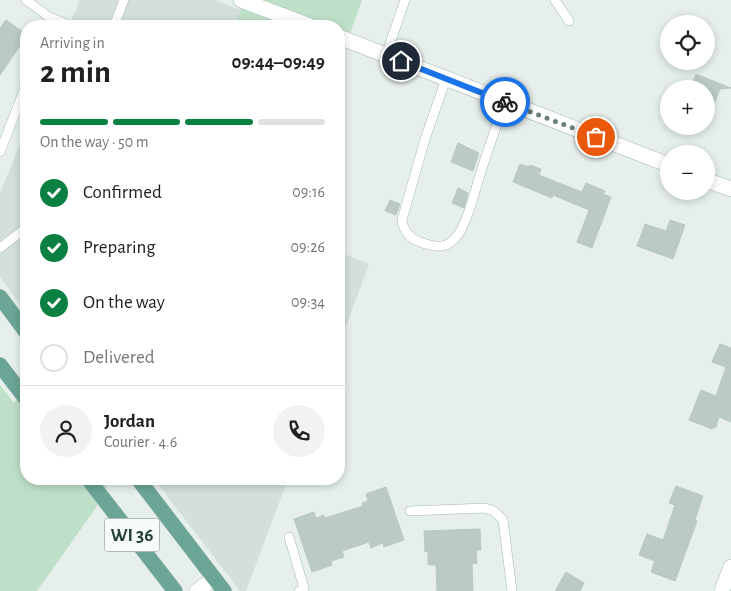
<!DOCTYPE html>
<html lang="en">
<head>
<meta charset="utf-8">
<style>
	body { margin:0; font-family:"Alegreya Sans",sans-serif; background:#f2f2f2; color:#202124; height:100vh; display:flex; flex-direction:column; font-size:19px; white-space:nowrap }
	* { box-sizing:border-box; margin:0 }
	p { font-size:16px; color:#757577 }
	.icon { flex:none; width:28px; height:28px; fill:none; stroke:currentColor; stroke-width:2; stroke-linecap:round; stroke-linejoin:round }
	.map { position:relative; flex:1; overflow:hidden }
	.side { position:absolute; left:20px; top:20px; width:325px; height:465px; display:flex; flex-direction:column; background:#fff; border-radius:20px; box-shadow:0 2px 8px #0003 }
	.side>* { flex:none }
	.fabs { position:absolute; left:660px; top:15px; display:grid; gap:10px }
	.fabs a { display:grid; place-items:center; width:55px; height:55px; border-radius:50%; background:#fff; box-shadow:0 2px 8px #0003; font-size:25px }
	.pin { position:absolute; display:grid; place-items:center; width:42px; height:42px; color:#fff; margin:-21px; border:2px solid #fff; border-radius:50%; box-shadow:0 1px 5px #0007 }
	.courier { position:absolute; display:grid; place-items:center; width:50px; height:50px; margin:-25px; border:4px solid #1a73e8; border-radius:50%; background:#fff; color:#222; box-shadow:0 1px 6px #0007 }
	.headline em { font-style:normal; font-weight:700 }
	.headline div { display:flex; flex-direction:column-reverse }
	.headline { display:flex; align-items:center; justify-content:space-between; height:85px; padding:0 20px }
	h1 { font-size:32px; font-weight:700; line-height:38px }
	.bar { display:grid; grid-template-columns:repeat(4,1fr); gap:8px 5px; align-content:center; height:60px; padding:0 20px }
	.bar i { height:6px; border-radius:4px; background:#e0e0e0 }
	.bar .current { background:#0b8043 }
	.bar p { grid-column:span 4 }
	.line { display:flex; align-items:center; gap:12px; padding:0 20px; border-top:1px solid #e0e0e0 }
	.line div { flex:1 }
	.round { display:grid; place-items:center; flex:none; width:52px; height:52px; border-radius:26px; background:#f2f2f2 }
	ol { padding:0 20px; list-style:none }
	li { display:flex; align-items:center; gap:15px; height:55px }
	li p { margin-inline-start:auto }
	li .icon { padding:5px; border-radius:50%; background:#0b8043; color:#fff; stroke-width:4 }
	li:last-child { color:#757577 }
	li i { width:28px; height:28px; border:2px solid #e0e0e0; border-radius:50% }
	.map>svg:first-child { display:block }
	.built { fill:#d4dfda }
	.green { fill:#bfe0c8 }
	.building { fill:#bbcac4; stroke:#b8c9c2 }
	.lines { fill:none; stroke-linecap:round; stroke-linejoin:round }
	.service-casing { stroke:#a8b8b2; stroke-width:10 }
	.minor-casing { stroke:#a8b8b2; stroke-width:16 }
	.tertiary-casing { stroke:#a8b8b2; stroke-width:16 }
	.primary-casing { stroke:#c2cac8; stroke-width:16 }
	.service { stroke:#fff; stroke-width:9 }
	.minor { stroke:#fff; stroke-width:15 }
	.tertiary { stroke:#fff; stroke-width:15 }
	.primary { stroke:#6aa596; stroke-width:15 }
	.done { stroke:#687f78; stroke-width:5; stroke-dasharray:0 9 }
	.route { stroke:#1a73e8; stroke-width:6 }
	.labels { text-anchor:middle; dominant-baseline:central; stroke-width:4; stroke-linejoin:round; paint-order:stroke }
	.shield { fill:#f7fbf9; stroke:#637a73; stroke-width:1 }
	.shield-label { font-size:19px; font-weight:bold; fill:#24423a }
</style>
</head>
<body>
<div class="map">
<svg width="731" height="591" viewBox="0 0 731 591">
	<rect width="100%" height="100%" fill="#e6efeb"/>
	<path class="built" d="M80,0H215L241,10L234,26H69Z
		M26,130V312L0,277V193Z
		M339,252L369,264L339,345Z
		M154,479H288L246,591H240Z"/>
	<path class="green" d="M238,0H362L339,63V26H234L241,10Z
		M26,384V479H110L95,509L37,591H0V385L14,403Z"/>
	<path class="building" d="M6,20L26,34V37L0,75V28Z
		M696,74L731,88L720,89L707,121L706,89H690Z
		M458,143L479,153L473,171L451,162Z
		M520,164L529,167L530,165L541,169L539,175L582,192L586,183L605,191L603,194L611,197L592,248L577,242L589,210L553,195L552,198L513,182Z
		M458,188L468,193L464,208L452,203Z
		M390,200L400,204L396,215L385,211Z
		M670,220L685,225L673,259L637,246L645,224L666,231Z
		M720,344L731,348V422L719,417L716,427L712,429L689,420L701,390L716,396L726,367L712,362Z
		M676,486L703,496L695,520L697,521L675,581L651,572L655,561L639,555L647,534L663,540L675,505L669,503Z
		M386,487L404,540L384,547L383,543L371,548L369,542L342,551L344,557L331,561L332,565L312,572L294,519L314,512L316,518L324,515L325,518L363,506L362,503L368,501L366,494Z
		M480,529L481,550H476L477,563L472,564L473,591H437L436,565H428V551L425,552L424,531Z
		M566,572L584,583L580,591H555Z"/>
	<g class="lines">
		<g class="service-casing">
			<path id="service" d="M26,0L49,17L64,23
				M555,0L569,21
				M114,26L124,0
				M386,55L405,0
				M446,79L425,139L402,220C403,230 410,239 420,242C428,245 438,248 446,245C453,242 459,234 462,228C470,212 474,195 479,178C487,152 496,127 505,102
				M0,152L26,85
				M0,248L26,228
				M410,511L485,508L494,511L503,520L512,591
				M289,537L304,588L299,591"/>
		</g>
		<g class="minor-casing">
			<path id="minor" d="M197,591L214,578"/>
		</g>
		<g class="tertiary-casing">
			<path id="tertiary" d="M241,0L310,26
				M339,37L669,165
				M706,180L731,189
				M722,591L731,567"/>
		</g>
		<g class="primary-casing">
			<path id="primary" d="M0,297L26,332
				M0,365L26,399
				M88,479L175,591
				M138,479L224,591"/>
		</g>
		<use href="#service" class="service"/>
		<use href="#minor" class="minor"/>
		<use href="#tertiary" class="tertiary"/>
		<use href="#primary" class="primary"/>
	</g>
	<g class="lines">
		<path class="done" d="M505,102L596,137"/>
		<path class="route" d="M401,61L505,102"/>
	</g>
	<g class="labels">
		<rect class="shield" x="104.5" y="518.5" width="55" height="33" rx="4"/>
		<g class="shield-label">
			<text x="132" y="535">WI 36</text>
		</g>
	</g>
</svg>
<div class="fabs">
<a><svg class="icon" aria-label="locate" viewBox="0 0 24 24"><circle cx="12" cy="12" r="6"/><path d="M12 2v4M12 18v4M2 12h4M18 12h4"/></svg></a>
<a>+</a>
<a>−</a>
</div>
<div class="pin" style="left:596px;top:137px;background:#ea580c"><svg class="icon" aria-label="bag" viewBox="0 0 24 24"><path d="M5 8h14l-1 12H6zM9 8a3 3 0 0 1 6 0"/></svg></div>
<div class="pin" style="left:401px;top:61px;background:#1f2937"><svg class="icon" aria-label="home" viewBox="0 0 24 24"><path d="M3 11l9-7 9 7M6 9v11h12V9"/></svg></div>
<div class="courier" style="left:505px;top:102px"><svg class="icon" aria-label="bike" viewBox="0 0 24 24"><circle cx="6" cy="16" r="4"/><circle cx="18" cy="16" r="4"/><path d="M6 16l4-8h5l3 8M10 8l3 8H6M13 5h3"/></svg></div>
<section class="side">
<div class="headline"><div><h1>2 min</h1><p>Arriving in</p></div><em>09:44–09:49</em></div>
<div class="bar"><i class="current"></i><i class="current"></i><i class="current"></i><i></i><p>On the way · 50 m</p></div>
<ol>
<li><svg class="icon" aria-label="check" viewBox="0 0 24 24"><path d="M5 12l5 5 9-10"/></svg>Confirmed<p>09:16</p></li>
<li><svg class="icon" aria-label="check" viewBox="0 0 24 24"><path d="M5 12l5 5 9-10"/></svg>Preparing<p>09:26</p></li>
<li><svg class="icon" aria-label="check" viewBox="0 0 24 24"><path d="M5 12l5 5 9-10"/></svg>On the way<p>09:34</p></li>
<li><i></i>Delivered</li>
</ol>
<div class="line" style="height:90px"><a class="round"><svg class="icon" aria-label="person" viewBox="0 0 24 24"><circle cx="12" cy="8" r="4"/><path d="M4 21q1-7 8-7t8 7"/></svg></a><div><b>Jordan</b><p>Courier · 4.6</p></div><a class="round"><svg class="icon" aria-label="phone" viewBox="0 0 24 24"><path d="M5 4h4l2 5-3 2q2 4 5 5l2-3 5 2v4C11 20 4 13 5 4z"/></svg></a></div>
</section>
</div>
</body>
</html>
